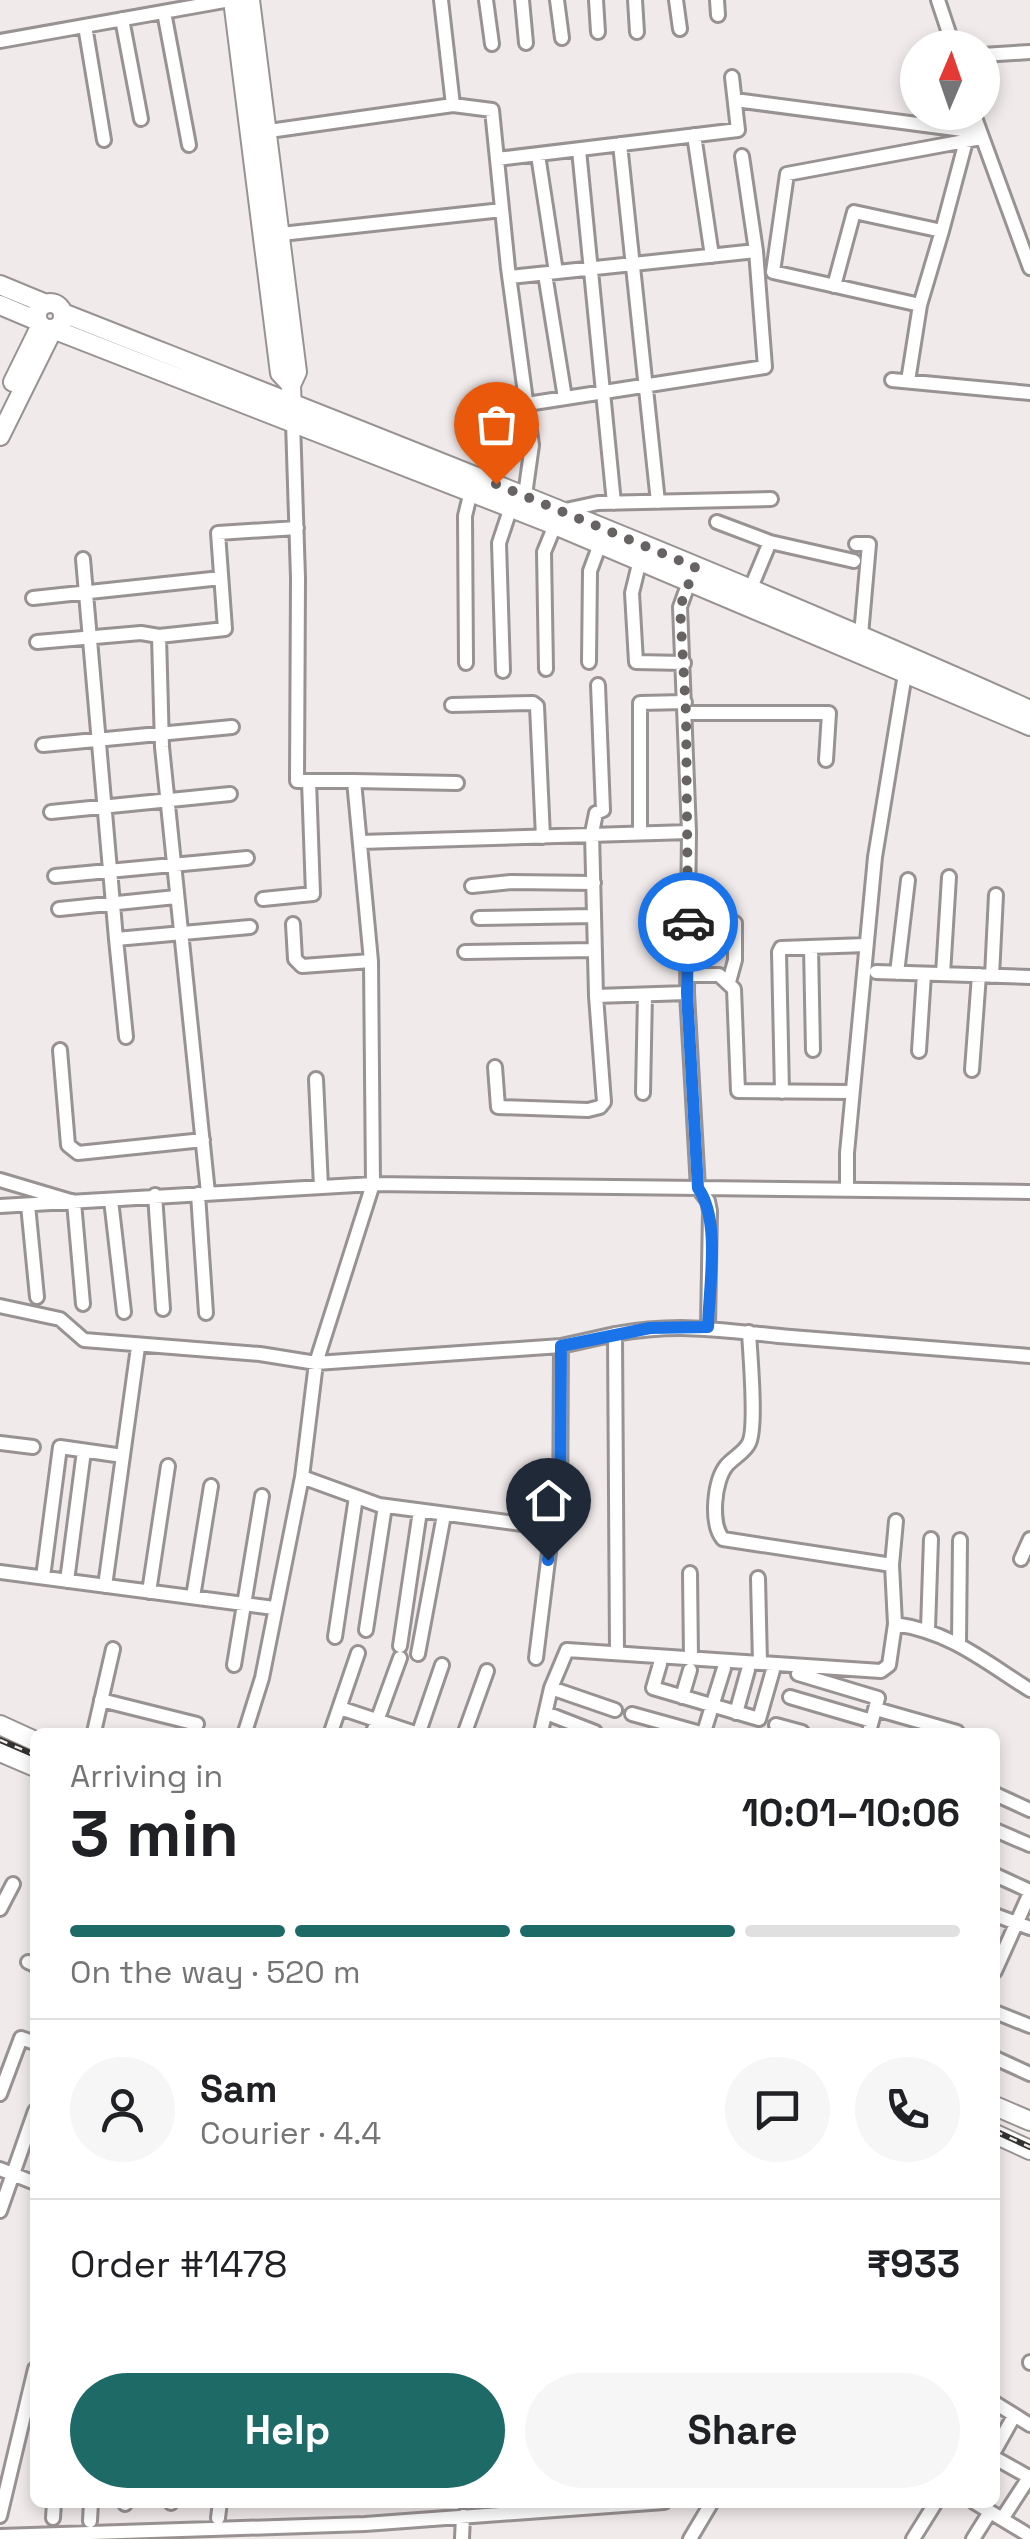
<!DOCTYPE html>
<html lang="en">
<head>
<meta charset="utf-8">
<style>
	body { margin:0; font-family:"Space Grotesk",sans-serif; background:#f6f6f6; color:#202124; height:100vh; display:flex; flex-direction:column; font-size:38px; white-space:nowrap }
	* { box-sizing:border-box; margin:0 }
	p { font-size:32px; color:#757577 }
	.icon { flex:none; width:55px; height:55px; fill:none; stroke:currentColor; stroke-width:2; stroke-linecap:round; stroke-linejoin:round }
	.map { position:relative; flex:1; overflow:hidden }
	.side { position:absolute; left:30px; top:1728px; width:970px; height:780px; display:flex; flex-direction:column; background:#fff; border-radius:15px; box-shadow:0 5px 15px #0003 }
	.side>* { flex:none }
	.needle { width:65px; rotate:2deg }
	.buttons { position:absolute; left:900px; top:30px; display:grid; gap:20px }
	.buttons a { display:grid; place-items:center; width:100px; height:100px; border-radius:50%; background:#fff; box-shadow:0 5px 15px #0003; font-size:50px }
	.pin { position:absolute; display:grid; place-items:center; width:85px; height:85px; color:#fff; margin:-102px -42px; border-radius:50% 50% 50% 0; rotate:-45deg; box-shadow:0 0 10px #0007 }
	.pin .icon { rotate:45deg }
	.courier { position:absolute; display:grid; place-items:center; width:100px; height:100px; margin:-50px; border:8px solid #1a73e8; border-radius:50%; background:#fff; color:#222; box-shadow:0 2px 12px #0007 }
	.overview em { font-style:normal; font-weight:600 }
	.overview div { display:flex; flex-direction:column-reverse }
	.overview { display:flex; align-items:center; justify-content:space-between; height:170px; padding:0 40px }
	h1 { font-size:65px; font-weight:600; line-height:75px }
	.bar { display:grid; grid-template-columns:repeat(4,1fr); gap:15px 10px; align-content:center; height:120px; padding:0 40px }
	.bar i { height:12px; border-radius:8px; background:#e0e0e0 }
	.bar .on { background:#1e6a67 }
	.bar p { grid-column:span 4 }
	.line { display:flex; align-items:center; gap:25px; padding:0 40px; border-top:2px solid #e0e0e0 }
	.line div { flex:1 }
	.round { display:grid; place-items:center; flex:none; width:105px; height:105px; border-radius:52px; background:#f6f6f6 }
	.cta { display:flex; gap:20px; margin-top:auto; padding:20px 40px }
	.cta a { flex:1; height:115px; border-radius:60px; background:#1e6a67; color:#fff; font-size:40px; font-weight:600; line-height:115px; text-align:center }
	.cta a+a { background:#f6f6f6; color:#202124 }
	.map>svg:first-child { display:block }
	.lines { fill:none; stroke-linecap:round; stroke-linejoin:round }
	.street-casing { stroke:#999292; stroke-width:18 }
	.secondary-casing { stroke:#999292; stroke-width:22 }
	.street { stroke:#fff; stroke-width:12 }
	.secondary { stroke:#fff; stroke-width:18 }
	.rail-casing { stroke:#343131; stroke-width:6 }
	.rail { stroke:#f1eaea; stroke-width:2.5; stroke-dasharray:8; stroke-linecap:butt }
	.done { stroke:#676363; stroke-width:10; stroke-dasharray:0 18 }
	.route { stroke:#1a73e8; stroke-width:12 }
</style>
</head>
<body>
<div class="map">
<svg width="1030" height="2539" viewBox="0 0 1030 2539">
	<rect width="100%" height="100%" fill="#f1eaea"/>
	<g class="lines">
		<g class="street-casing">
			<path id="street" d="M441,0L453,105L492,110L508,268L532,445L525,495
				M486,0L492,44
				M522,0L526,43
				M557,0L562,38
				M596,0L598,32
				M635,0L637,32
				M676,0L680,29
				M717,0L718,15
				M938,0L954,48
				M164,12L189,145
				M122,19L141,119
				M85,26L104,140
				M0,41L230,0
				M982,55L1030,52
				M735,100L978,132
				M973,112L1030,268
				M262,132L453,105
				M694,135L712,256
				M620,144L658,502
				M579,150L614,503
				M538,155L556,272
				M497,159L738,130L732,77
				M942,231L966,141
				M272,235L502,210
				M545,274L565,398
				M510,277L756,251
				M834,286L854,212L942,231L920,305L773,272L787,174L981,138
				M892,380L1030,393
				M908,381L920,305
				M527,404L765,367L756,251L742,156
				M293,422L298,578L297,781H354
				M561,511L598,503L771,499
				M717,522L770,542
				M856,544H869L861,635
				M83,559L116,939
				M640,560L632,593L636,662L684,663
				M692,574L680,607L689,832L687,993L698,1188L708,1201L710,1211L708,1327
				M750,590L770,542L854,561
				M33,598L221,578
				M37,642L141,633L159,636
				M589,662L590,571L600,544
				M466,663L465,516L471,491
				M546,669L544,552L555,525
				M503,671L499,543L511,507
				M598,685L603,810L596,813L592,833L596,996L687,993
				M452,705L533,703L537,706L543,837
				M686,713H829L826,760
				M43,745L232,727
				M51,812L230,794
				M640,832V703L685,702
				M360,842L689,832
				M55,876L247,858
				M472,886L511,882L594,883
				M263,899L313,894L309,781
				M59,909L176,897
				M479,918L594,916
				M293,924L295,959L302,966L371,961
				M811,947L813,1050
				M465,952L595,950
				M876,972L1030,977
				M897,973L908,880
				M943,974L949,877
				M688,975H719L734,989L738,1091L852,1092
				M992,976L996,895
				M729,982L735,960V923
				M126,1037L116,939L250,927
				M60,1050L68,1145L78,1153L203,1140
				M919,1051L924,974
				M495,1067L498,1107L588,1110L600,1107L604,1102L596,996
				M972,1070L979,975
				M316,1079L321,1187
				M782,1092L779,952L781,948L866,945
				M643,1093L645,995
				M0,1180L74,1202L83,1304
				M847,1190V1153L875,857L906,668
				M208,1193L162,747L159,636L225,629L218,533L297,528
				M198,1194L206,1313
				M155,1195L163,1309
				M111,1200L124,1312
				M28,1205L37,1297
				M0,1206L373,1184L1030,1192
				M0,1306L60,1319L84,1340L260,1354L316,1363L561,1346L560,1529L379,1505L302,1477
				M561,1346L615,1334
				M0,1443L33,1447
				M1021,1559L1030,1539
				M892,1565L896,1521
				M0,1572L274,1608
				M690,1573L691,1658
				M43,1577L60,1447L123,1456
				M758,1578L760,1663
				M67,1581L84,1451
				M105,1586L138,1347
				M149,1592L168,1466
				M193,1597L211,1486
				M895,1624C951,1632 984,1661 1030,1690
				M928,1629L931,1539
				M366,1630L385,1506
				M335,1637L356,1497
				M959,1644L960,1540
				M400,1646L420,1511
				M617,1652L615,1334C683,1322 725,1331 791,1337C871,1343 950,1350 1030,1356
				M418,1654L444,1515
				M536,1658L552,1528
				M660,1664L653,1688L759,1719L773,1670
				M234,1665L262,1496
				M798,1674L878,1698L869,1732
				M551,1688L615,1710
				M682,1697L690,1670
				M790,1697L872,1721
				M101,1700L197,1724
				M340,1708L412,1732
				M876,1709L957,1732
				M546,1713L595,1732
				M736,1713L748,1670
				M632,1714L697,1732
				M776,1725L802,1732
				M94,1732L113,1649
				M245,1732L262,1678L302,1477L316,1363L373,1184L371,961L354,781L457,783
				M331,1732L358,1653
				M373,1732L400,1658
				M419,1732L442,1665
				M465,1732L487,1671
				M541,1732L551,1688L567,1650L881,1671L889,1665L895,1624L892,1565L723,1539C710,1524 714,1480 727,1465C733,1458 745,1452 749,1443C757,1427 750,1354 749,1332
				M704,1732L724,1668
				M995,1794L1030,1810
				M995,1830L1030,1845
				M995,1875L1030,1891
				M0,1909L13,1884
				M995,1915L1030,1928
				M28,1962L35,1965
				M995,1971L1030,1893
				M995,2012L1030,2026
				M995,2058L1030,2074
				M0,2094L21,2038L35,2043
				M0,2169L35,2183
				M0,2211L35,2111
				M1030,2362V2363
				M995,2403L1030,2425
				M995,2450L1014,2416
				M995,2458L1029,2477
				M974,2502L1030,2536
				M171,2503V2502
				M125,2504L126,2502
				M0,2516L35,2369
				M53,2518L54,2502
				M218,2518L220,2502
				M1002,2519L1030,2476
				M90,2521L91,2502
				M0,2536L365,2524L664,2502
				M462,2539L463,2516
				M690,2539L712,2502
				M913,2539L936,2502
				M973,2539L990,2512"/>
		</g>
		<g class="secondary-casing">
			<path id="secondary" d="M233,0L280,373L291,385
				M250,0L297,372L291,385L292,411
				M0,285L46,304
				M37 316a13 13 0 1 1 26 0a13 13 0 1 1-26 0Z
				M0,305L38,321
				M63,313C387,441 712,567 1030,710
				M13,382L41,325
				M0,436L53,329L555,525L1030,726
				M0,1725L35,1741
				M0,1752L35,1767
				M995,2106L1030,2121
				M995,2134L1030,2150"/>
		</g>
		<use href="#street" class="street"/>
		<use href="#secondary" class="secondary"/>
		<g class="rail-casing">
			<path id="rail" d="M0,1740L35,1755
				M995,2131L1030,2147"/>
		</g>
		<use href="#rail" class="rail"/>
	</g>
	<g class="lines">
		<path class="done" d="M496,484L695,567L680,607L686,713L688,922"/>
		<path class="route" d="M548,1560L552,1528H560L561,1346L650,1328L708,1327C709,1287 721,1220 698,1188L687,993L688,922"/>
	</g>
</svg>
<div class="buttons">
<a><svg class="needle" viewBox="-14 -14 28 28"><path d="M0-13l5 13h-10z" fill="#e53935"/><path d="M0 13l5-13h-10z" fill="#757577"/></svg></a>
</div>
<div class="pin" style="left:496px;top:484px;background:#ea580c"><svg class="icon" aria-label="bag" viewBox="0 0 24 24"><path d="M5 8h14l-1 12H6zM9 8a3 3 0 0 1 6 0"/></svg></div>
<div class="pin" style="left:548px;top:1560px;background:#1f2937"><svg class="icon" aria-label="home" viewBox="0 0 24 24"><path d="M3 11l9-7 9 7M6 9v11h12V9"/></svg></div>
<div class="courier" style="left:688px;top:922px"><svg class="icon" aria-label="car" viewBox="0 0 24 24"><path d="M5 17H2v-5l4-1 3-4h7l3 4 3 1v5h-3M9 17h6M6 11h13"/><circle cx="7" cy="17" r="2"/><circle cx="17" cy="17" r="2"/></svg></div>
<section class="side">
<div class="overview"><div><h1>3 min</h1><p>Arriving in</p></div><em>10:01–10:06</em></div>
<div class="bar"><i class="on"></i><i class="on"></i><i class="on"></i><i></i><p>On the way · 520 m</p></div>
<div class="line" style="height:180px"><a class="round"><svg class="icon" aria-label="person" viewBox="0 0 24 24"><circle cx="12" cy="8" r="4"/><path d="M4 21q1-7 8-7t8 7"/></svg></a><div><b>Sam</b><p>Courier · 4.4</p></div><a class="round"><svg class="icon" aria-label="chat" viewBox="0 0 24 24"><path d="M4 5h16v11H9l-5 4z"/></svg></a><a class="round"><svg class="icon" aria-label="phone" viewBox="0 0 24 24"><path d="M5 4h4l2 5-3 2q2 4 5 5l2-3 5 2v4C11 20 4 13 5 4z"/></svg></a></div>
<div class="line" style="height:130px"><div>Order #1478</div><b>₹933</b></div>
<div class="cta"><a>Help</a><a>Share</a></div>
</section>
</div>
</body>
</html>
